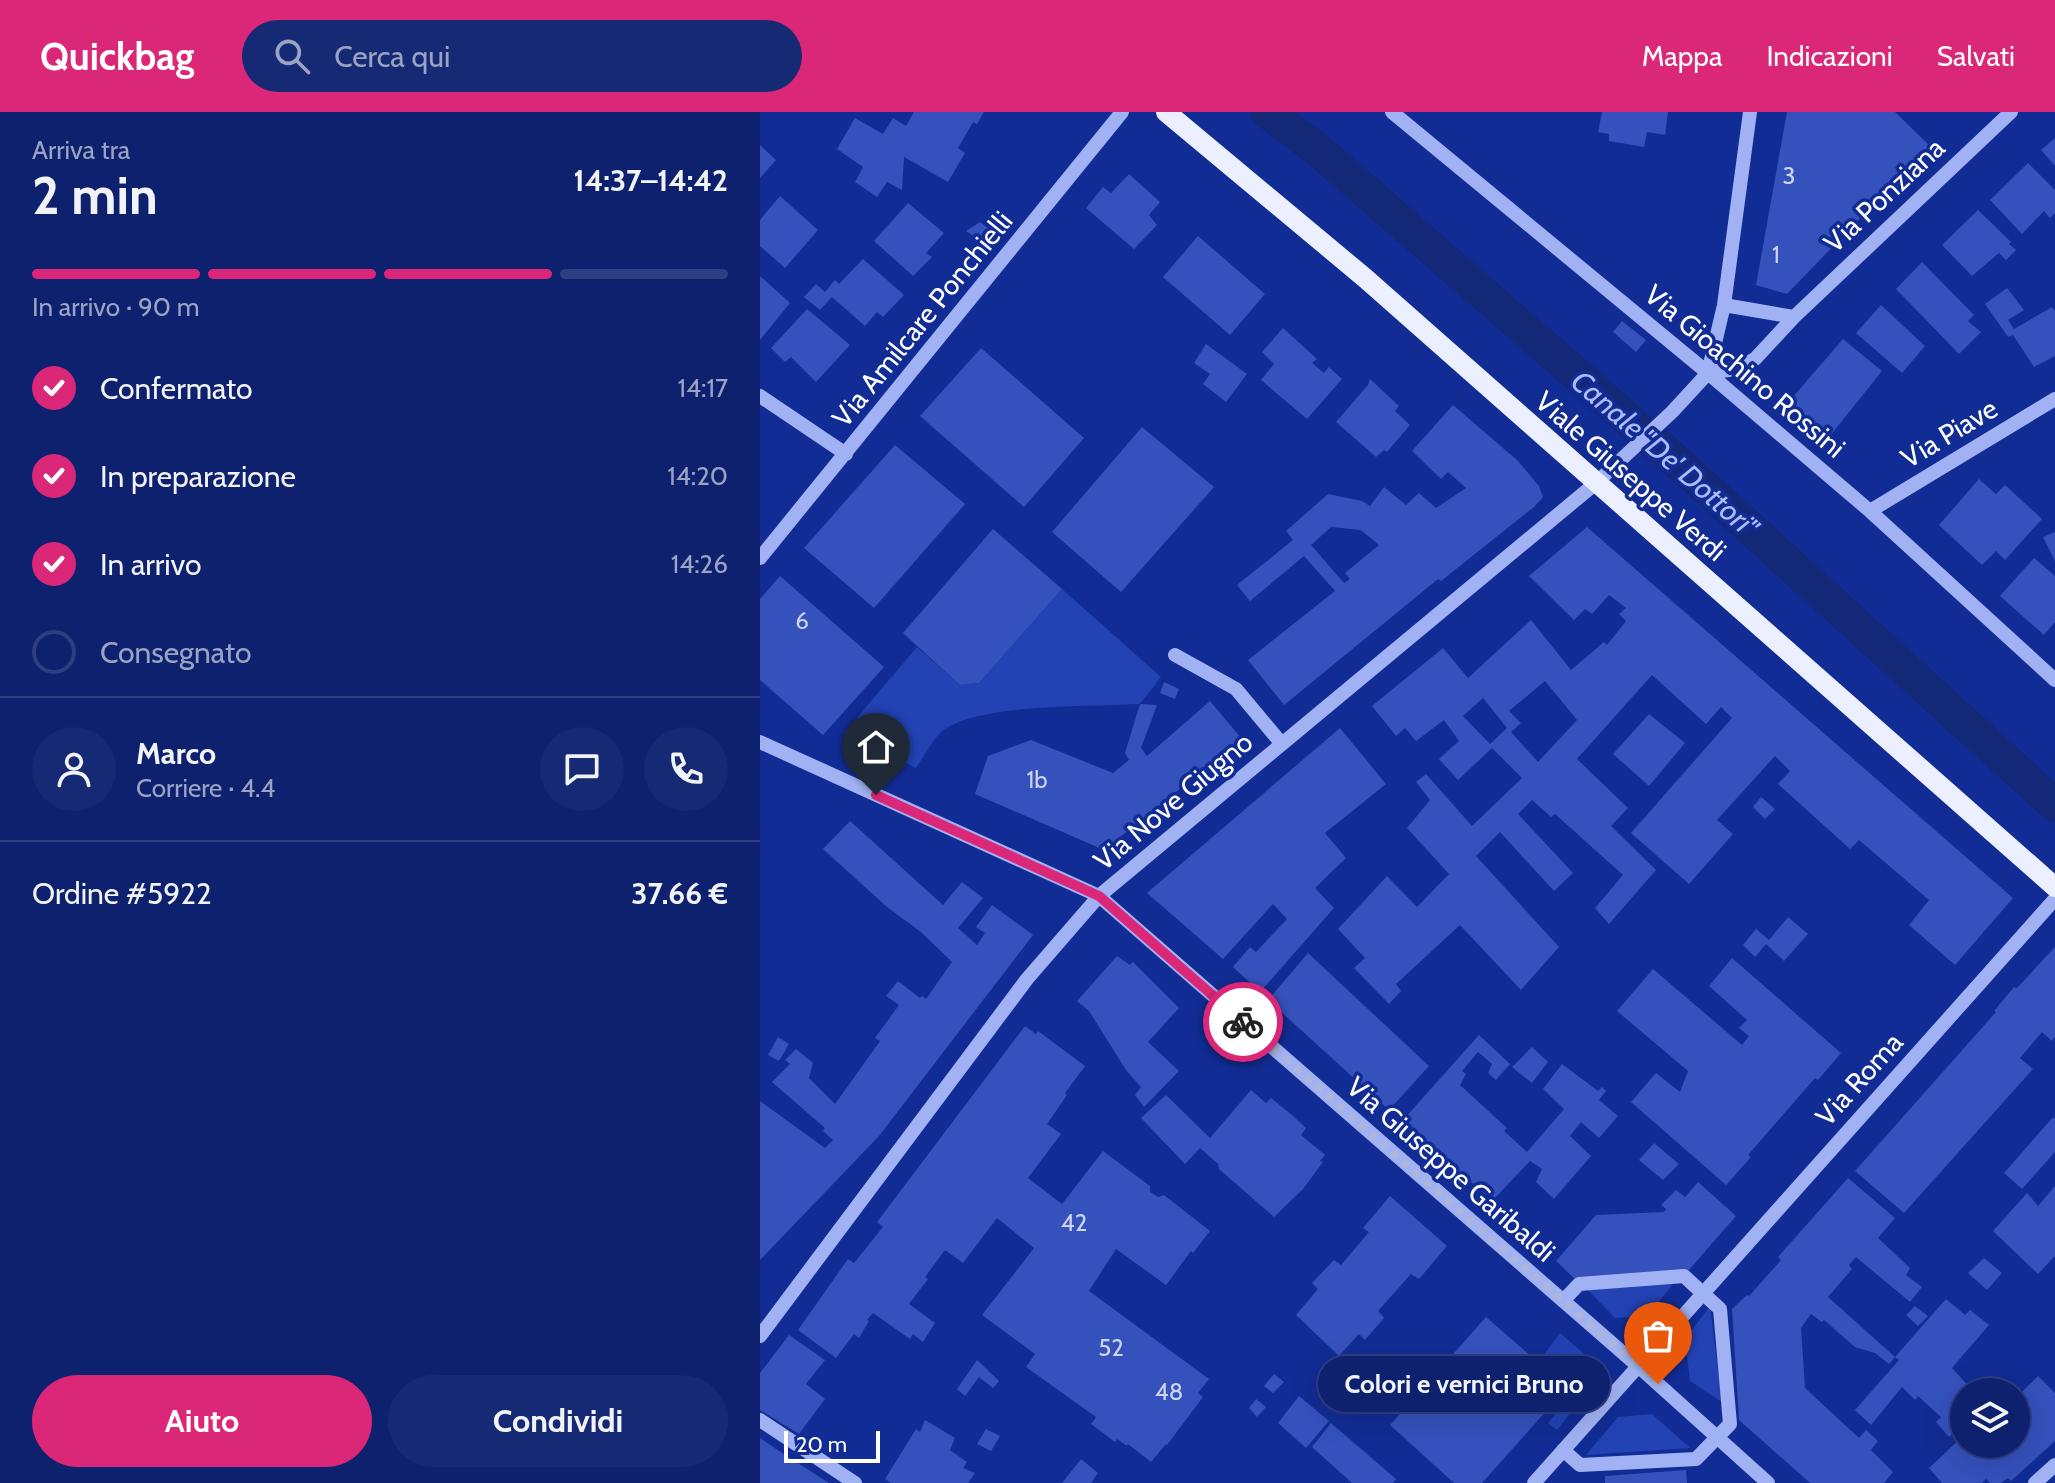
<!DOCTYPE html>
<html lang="it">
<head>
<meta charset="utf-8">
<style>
	body { margin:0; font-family:Cabin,sans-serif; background:#162974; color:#f1f3f6; height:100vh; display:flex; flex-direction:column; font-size:30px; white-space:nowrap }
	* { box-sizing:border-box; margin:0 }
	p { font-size:26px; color:#9aa3c3 }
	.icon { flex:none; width:44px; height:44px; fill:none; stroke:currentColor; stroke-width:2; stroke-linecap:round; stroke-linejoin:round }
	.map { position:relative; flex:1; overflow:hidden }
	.details { display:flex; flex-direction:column; background:#0d216f; width:760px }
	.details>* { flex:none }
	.buttons { position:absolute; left:1190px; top:1266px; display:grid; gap:16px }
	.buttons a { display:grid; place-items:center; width:80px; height:80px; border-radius:50%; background:#0d216f; box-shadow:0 8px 32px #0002,0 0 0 2px #2d3e82; font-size:40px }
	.scale { position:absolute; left:24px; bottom:20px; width:96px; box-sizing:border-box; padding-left:8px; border:4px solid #fff; border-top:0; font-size:22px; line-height:28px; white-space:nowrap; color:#fff; -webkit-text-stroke:6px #112c94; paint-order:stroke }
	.pin { position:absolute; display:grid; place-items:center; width:68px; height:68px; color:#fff; margin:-82px -34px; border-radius:50% 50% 50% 0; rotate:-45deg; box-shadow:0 0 8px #0007 }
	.pin .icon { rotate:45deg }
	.courier { position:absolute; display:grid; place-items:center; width:80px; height:80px; margin:-40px; border:6px solid #db2777; border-radius:50%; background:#fff; color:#222; box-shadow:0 2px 10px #0007 }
	.bubble { position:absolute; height:56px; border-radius:28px; background:#0d216f; box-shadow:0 8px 32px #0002,0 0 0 2px #2d3e82; font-size:26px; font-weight:700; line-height:56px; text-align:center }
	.head em { font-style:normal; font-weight:700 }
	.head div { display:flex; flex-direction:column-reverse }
	.head { display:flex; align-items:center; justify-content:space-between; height:136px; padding:0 32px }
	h1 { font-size:52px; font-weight:700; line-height:60px }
	.bar { display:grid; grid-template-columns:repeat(4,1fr); gap:12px 8px; align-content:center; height:96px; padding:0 32px }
	.bar i { height:10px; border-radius:6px; background:#2d3e82 }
	.bar .selected { background:#db2777 }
	.bar p { grid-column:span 4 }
	.line { display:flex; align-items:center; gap:20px; padding:0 32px; border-top:2px solid #2d3e82 }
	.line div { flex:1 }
	.round { display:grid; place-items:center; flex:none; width:84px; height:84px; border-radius:42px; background:#162974 }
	ol { padding:0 32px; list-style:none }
	li { display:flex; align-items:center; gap:24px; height:88px }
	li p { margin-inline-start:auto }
	li .icon { padding:8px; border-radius:50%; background:#db2777; color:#fff; stroke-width:4 }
	li:last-child { color:#9aa3c3 }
	li i { width:44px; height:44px; border:4px solid #2d3e82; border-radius:50% }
	.action { display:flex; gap:16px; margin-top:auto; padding:16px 32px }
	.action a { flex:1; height:92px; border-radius:48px; background:#db2777; color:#fff; font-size:32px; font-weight:700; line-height:92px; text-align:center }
	.action a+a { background:#162974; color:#f1f3f6 }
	header { display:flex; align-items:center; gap:48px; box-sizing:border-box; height:112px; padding:0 40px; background:#db2777; color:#fff }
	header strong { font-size:38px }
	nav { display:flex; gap:44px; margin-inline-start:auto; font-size:28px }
	.search { width:560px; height:72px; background:#162974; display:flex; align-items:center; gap:20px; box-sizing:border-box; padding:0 28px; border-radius:44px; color:#9aa3c3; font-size:30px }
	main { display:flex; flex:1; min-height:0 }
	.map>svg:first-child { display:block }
	.green { fill:#2342b4 }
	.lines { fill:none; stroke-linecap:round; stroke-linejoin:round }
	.canal { stroke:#142878; stroke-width:34 }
	.building { fill:#3551bc; fill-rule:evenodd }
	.minor { stroke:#a0b2f3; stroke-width:14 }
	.major { stroke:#ecefff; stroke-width:20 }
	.done { stroke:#acb5da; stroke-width:8; stroke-dasharray:0 14.4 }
	.route { stroke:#db2777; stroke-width:10 }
	.labels { text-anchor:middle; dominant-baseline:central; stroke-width:7; stroke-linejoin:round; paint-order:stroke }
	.number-label { font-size:24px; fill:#ccd4ee }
	.street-label { font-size:28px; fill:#fff; stroke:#112c94 }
	.water-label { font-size:30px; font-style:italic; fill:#acbdfa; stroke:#112c94 }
</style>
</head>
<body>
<header>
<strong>Quickbag</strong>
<div class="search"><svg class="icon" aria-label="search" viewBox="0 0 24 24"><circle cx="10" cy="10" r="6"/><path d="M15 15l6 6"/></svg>Cerca qui</div>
<nav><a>Mappa</a><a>Indicazioni</a><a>Salvati</a></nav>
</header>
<main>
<section class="details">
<div class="head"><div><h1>2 min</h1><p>Arriva tra</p></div><em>14:37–14:42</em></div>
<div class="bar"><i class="selected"></i><i class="selected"></i><i class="selected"></i><i></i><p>In arrivo · 90 m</p></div>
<ol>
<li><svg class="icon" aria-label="check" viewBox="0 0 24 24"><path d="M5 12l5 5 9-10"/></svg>Confermato<p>14:17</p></li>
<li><svg class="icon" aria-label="check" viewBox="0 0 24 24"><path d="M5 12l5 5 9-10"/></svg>In preparazione<p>14:20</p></li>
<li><svg class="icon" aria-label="check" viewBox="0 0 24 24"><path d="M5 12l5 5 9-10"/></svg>In arrivo<p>14:26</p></li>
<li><i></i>Consegnato</li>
</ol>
<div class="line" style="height:144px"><a class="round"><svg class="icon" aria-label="person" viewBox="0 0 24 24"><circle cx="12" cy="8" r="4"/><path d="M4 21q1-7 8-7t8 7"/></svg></a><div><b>Marco</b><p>Corriere · 4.4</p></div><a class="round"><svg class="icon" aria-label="chat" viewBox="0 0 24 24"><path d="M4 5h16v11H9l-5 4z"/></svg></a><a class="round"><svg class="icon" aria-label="phone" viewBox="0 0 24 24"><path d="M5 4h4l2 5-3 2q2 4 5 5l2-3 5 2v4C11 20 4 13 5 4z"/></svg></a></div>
<div class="line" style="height:104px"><div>Ordine #5922</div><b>37.66 €</b></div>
<div class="action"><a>Aiuto</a><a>Condividi</a></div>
</section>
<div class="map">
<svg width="1295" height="1371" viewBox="0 0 1295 1371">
	<rect width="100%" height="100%" fill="#112c94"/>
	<path class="green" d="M302,477L401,565L380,592C330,595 225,591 185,617C174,624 164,645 156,656L84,621L157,535L200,573L219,571Z
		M917,1167L887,1204L855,1206L824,1174Z
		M950,1194L962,1290L930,1269L925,1227Z
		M800,1221L829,1246V1277L797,1318L788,1311L802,1294L768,1264Z
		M892,1302L930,1336L826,1343L858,1305Z"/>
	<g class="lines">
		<path class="canal" d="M507,0L557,37L915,348L1295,693"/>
	</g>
	<path class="building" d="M154,0H224L217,12L213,10L198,36L205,41L188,70L144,45L142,78L127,70L117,85L95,70L103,55L77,37L95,6L123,22L133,6L146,14Z
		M842,0H908L905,23L887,20L884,35L849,29V22L838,20Z
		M1027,0H1135L1170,34L1027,182L996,173Z
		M1295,26V54L1281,38Z
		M0,33L16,48L0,66Z
		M1268,51L1295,78V101L1290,106L1284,99L1262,122L1230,88Z
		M369,62L400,90L389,103L397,113L374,137L326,96L343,75L351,81Z
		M20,84L58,118L25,156L0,134V108Z
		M148,91L184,121L166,141L172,145L153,164L114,129Z
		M1218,98L1251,130L1249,132L1256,138L1246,148L1239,141L1212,164L1182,133Z
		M220,110L233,120L224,131L206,119Z
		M438,124L505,182L470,223L403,165Z
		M103,147L144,183L123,205L117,200L105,214L72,185L60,198L44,185L56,172L65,180L75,168L79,172Z
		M1162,150L1214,203L1208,209L1221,220L1199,242L1136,177Z
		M0,164L30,191L0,228Z
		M1247,176L1264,198L1248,208L1254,217L1292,195L1295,199V244L1274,255L1253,223L1248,225L1225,192Z
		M1121,193L1165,234L1142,261L1096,221Z
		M47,197L90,233L56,270L31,245L25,250L11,236Z
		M862,209L886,228L876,240L853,220Z
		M523,216L557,247L552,251L564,261L569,255L582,267L547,307L501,268L514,252L502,240Z
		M1083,227L1122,259L1066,329L1026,293Z
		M446,232L487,262L466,290L443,272L450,262L434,251Z
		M221,236L324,326L264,395L160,304Z
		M610,267L639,294L635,299L650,313L627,340L624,338L616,345L576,310L608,273Z
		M693,293L758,349L779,374L783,385L774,395L681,469L678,467L524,593L488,548L575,479L544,444L490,489L477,473L533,428L526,419L568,382L602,389L610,394L624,375L646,393L659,381L676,396L706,376L688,360L681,367L652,339ZM571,415L601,418L619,433L585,461L590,467L584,471L551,433Z
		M382,315L454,375L361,480L292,420Z
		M135,333L205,392L114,496L44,436Z
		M1219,367L1236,382L1245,373L1282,407L1245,448L1236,439L1222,453L1179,413Z
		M827,415L1253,786L1195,853L1149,813L1169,788L1099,728L1090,737L1018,672L1030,659L1015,644L957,708L973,722L929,772L871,721L972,606L961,595L946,612L892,563L817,647L868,696L851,714L896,758L849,812L835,796L863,763L795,702L791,705L772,688L758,702L813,761L794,779L740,720L716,744L799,835L761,878L700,813L636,872L641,879L629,892L594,856L605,846L578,817L627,764L657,795L689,762L647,716L670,688L656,670L666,662L712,714L762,666L732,636L698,668L679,647L699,629L684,608L656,629L645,616L636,624L612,594L683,536L708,566L771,508L811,558L844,530L847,533L866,509L859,502L866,496L849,483L832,502L825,497L814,508L769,464ZM785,569L817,608L778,650L751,620L761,611L749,599ZM723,586L747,616L730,632L703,604Z
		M233,417L302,477L219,571L200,573L143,521Z
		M1295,420V449L1283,425Z
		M1274,446L1295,464V510L1284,523L1240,484Z
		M20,464L124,555L63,623L0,568V487Z
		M404,570L419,577L415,587L400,581Z
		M450,589L482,627L344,738L215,682L228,644L271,628L353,661L369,648L365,641L380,592L397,593L381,636L387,644Z
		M889,602L925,631L889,674L853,642Z
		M580,616L626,672L565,721L586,746L555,776L574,796L500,880L473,855L490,835L496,840L527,807L513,792L463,847L387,781Z
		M1001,685L1015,697L1005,707L993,695Z
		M90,709L183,793L202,770L223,786L198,816L217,833L225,821L216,815L232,793L273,823L119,1024L0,1148V989L65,1036L73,1028L63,1019L65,1016L12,970L30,952L25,948L36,937L53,951L49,966L75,992L120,929L115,926L139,893L126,884L138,869L160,886L162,884L166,887L192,850L161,820L127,795L63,737Z
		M1028,805L1048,822L1024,849L1006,832L995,845L983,833L996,817L1009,828Z
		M1295,835V925L1292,929L1282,920L1260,946L1273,957L1144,1101L1095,1059L1236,900L1234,899L1254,875L1257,876Z
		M548,841L669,954L629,998L508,888Z
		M357,844L370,853L373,850L419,896L388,930L419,959L384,995L375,983L381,975L366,958L329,899L317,889Z
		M972,846L1081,941L1058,968L1055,966L988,1043L991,1045L966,1073L871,990L896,961L920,980L928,959L857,899L893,857L982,933L989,924L979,916L987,908L949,874Z
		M265,914L276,922L278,919L325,954L305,981L307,983L287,1012L301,1022L268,1066L302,1092L343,1039L390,1074V1080L398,1085L404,1083L450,1119L433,1141L431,1139L406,1173L356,1137L329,1179L449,1267L438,1281L443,1285L407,1333L406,1332L391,1350L368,1332L367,1334L357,1327L355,1330L331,1312L336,1305L266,1255L275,1242L222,1203L274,1136L237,1106L203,1151L185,1138L165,1165L168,1167L149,1192L175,1211L163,1230L153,1222L150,1227L113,1201L107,1208L109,1209L99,1226L94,1222L76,1246L38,1218L88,1147L94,1151L123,1115L117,1110Z
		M719,923L750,952L736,968L728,961L732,952L718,940L702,959L706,962L700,973L747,1016L744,1019L767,1040L804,997L783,977L802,952L838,979L842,975L846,979L839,988L858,1004L839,1026L821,1010L810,1024L831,1044L794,1087L776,1070L782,1057L770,1049L732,1089L643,1008Z
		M18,925L29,932L19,949L8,943Z
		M772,935L788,950L772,971L752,955Z
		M491,978L506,991L511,986L532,1003L546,1016L541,1023L565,1043L560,1049L563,1050L543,1077L514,1105L459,1057L458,1052L440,1036L425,1052L381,1006L406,983L450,1026Z
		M1293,1005L1295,1007V1040L1262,1077L1244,1061Z
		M894,1031L919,1052L903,1068L879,1048Z
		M1088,1066L1135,1106L1118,1126L1150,1156L1146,1163L1162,1175L1150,1190L1096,1145L1089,1153L1092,1157L1068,1185L1135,1245L1129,1252L1115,1241L1095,1235L1064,1208L1062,1210L1051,1202L1041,1216L1045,1276L1099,1326L1106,1318L1118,1329L1111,1338L1133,1360L1124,1371H1050L979,1308L972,1197L987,1183L989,1184L1021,1148L1018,1145Z
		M938,1070L976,1104L928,1159L816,1168L796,1149L836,1103L904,1100L906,1097L901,1093L916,1078L925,1085Z
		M1295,1074V1144L1278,1162L1233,1119L1267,1081L1278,1094Z
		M630,1084L687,1134L659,1167L651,1162L618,1199L624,1206L605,1228L599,1222L579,1244L536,1203L558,1177L552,1171L574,1148L581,1153L609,1120L603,1116Z
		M1224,1146L1242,1161L1227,1178L1208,1161Z
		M1186,1187L1205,1203L1210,1198L1229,1213L1192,1256L1214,1280H1204V1322L1198,1316L1189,1325L1176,1310L1181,1305L1158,1284L1155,1288L1142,1275L1111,1313L1095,1298L1139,1248L1135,1245Z
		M1155,1194L1168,1204L1158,1214L1146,1203Z
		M726,1205L772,1245L755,1266L789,1296L722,1371H694L630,1313Z
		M29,1223L65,1248L46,1272L65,1287L39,1322L0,1298V1261Z
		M217,1248L239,1269L233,1276L219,1265L205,1284L197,1277Z
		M514,1262L524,1270L513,1281L504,1274Z
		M1278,1264L1295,1281V1329L1251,1369L1248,1366L1241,1371H1230L1226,1367L1222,1371H1182L1169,1356L1204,1323V1332H1256V1318L1268,1308L1258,1297L1268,1287L1262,1280Z
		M539,1284L569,1309L546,1336L518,1311Z
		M496,1287L506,1295L497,1305L489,1296Z
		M165,1308L195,1326L190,1338L207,1350L203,1356L215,1361L208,1371H131L125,1367L156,1317L160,1320Z
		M571,1311L636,1367L633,1371H592L552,1335Z
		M226,1317L240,1324L231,1339L217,1332Z
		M0,1326L22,1341L69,1371H0Z
		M321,1347L338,1361L331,1371H302Z
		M926,1358L927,1371H845V1364Z"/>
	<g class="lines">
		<path class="minor" d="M632,0L948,261L1110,399L1295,568
			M964,193L1034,205
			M948,261L975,257L995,247L1034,205L1251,0
			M0,284L86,342
			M1110,399L1295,287
			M0,446L362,0
			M415,543L476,577L522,632
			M0,630L339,784L878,1254L1008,1371
			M803,1189L819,1172L924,1164L960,1197L970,1312L936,1347L820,1353L803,1338
			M0,1224L267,867L339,784L836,371L912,300L948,261L964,193L990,0
			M0,1308L95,1371
			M774,1371L1295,787
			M1275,1371L1295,1353"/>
		<path class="major" d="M406,0L605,166L1295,775"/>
	</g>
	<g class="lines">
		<path class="done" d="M483,910L898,1272"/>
		<path class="route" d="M116,683L339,784L483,910"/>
	</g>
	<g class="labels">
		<g class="number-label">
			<text x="1029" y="63">3</text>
			<text x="1016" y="142">1</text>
			<text x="42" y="508">6</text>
			<text x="277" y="667">1b</text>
			<text x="314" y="1110">42</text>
			<text x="351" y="1235">52</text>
			<text x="409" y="1279">48</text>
		</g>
		<g class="street-label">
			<text transform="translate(1124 83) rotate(-43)">Via Ponziana</text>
			<text transform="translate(162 207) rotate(-51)">Via Amilcare Ponchielli</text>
			<text transform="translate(985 259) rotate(40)">Via Gioachino Rossini</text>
			<text transform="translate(1189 321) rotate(-31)">Via Piave</text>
			<text transform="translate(871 364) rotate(41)">Viale Giuseppe Verdi</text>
			<text transform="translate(413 689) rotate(-40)">Via Nove Giugno</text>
			<text transform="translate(1099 967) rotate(-48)">Via Roma</text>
			<text transform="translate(691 1057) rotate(41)">Via Giuseppe Garibaldi</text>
		</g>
		<g class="water-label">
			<text transform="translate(905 342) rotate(41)">Canale "De' Dottori"</text>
		</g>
	</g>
</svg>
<div class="buttons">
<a><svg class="icon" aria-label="layers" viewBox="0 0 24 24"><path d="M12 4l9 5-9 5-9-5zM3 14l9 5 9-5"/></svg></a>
</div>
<div class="scale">20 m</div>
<div class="pin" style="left:898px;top:1272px;background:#ea580c"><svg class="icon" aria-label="bag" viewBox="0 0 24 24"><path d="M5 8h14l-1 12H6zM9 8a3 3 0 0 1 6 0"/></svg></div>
<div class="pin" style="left:116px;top:683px;background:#1f2937"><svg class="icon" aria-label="home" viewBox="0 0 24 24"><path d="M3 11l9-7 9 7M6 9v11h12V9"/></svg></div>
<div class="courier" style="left:483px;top:910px"><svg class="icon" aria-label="bike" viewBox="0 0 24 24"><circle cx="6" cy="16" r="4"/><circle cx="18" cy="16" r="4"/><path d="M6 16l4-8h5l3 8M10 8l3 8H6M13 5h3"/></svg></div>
<div class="bubble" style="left:558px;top:1244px;width:292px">Colori e vernici Bruno</div>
</div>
</main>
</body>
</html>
